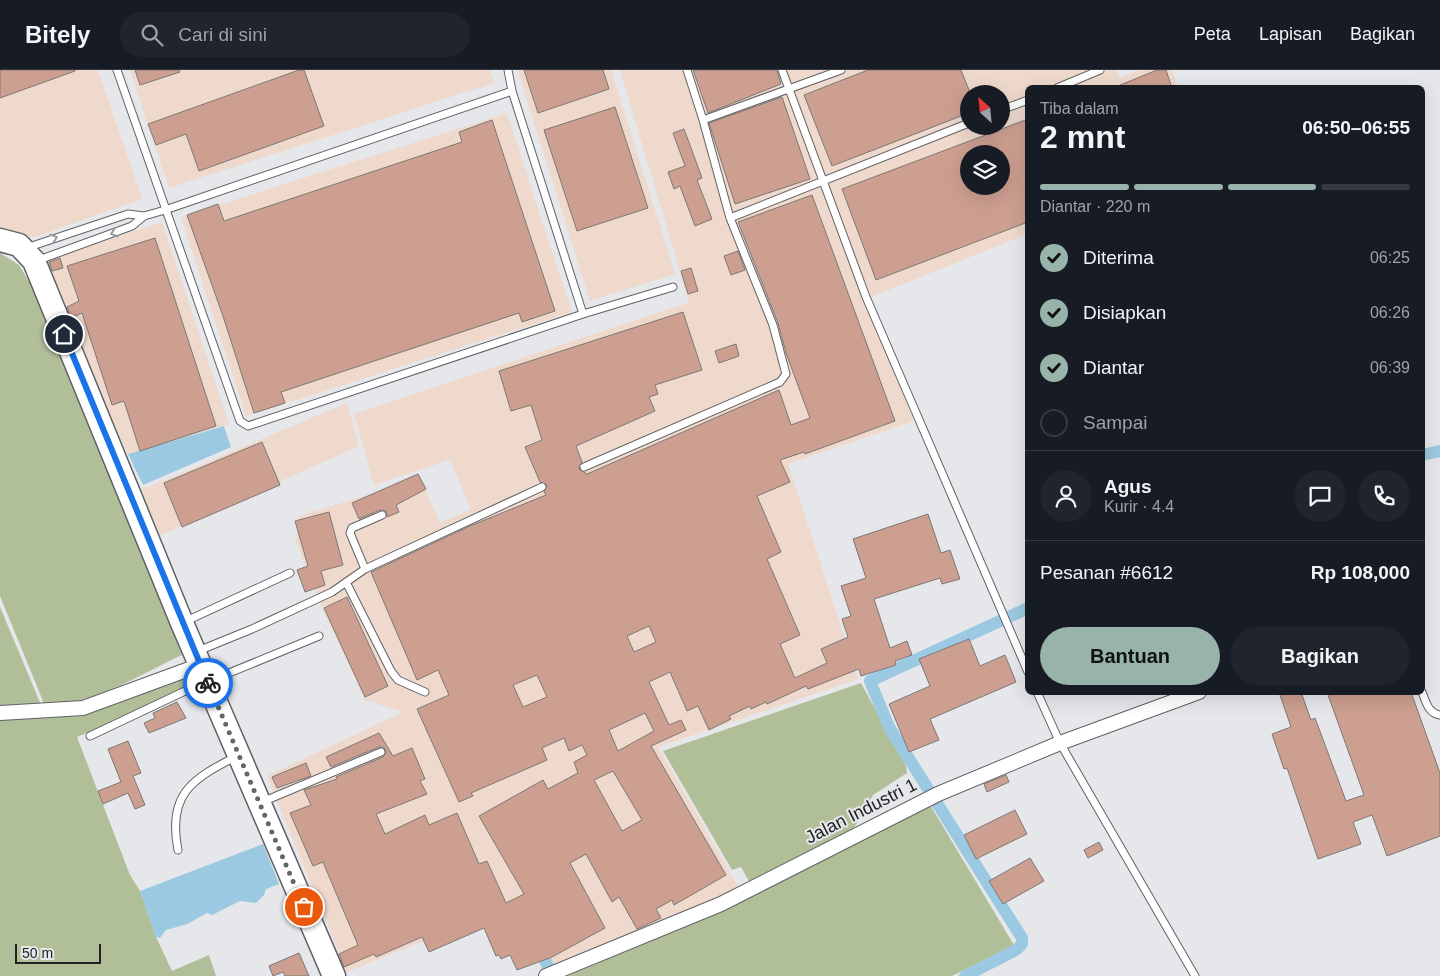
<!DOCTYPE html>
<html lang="id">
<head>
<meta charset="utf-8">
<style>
	body { margin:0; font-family:Helvetica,sans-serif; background:#20242c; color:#f1f3f6; height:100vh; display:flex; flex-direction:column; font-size:19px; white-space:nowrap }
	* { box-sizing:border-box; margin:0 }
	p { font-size:16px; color:#9ea1a6 }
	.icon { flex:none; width:28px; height:28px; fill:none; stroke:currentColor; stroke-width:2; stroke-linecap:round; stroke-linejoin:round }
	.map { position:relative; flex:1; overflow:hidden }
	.panel { position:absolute; left:1025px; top:15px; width:400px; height:610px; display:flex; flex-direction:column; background:#171b24; border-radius:8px; box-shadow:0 5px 20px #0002 }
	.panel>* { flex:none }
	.needle { width:32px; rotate:333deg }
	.fabs { position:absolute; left:960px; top:15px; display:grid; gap:10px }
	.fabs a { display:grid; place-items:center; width:50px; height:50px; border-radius:50%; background:#171b24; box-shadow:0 5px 20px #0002; font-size:25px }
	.scale { position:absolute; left:15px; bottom:12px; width:86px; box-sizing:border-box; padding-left:5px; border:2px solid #202122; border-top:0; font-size:14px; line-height:18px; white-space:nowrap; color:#202122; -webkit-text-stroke:4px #e6e7eb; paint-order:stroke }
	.pin { position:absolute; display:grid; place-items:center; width:42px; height:42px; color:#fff; margin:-21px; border:2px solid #fff; border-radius:50%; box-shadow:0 1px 5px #0007 }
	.courier { position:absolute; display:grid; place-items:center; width:50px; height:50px; margin:-25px; border:4px solid #1a73e8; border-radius:50%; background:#fff; color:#222; box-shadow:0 1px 6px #0007 }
	.head em { font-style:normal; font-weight:700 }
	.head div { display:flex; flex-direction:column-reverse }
	.head { display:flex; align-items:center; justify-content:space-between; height:85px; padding:0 15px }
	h1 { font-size:32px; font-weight:700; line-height:38px }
	.bar { display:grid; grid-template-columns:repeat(4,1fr); gap:8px 5px; align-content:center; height:60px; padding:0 15px }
	.bar i { height:6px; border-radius:4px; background:#363941 }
	.bar .on { background:#97b3aa }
	.bar p { grid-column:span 4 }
	.line { display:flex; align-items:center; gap:12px; padding:0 15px; border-top:1px solid #363941 }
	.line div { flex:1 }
	.round { display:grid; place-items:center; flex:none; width:52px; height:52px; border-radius:26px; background:#20242c }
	ol { padding:0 15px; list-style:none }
	li { display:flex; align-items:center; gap:15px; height:55px }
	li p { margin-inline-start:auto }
	li .icon { padding:5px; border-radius:50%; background:#97b3aa; color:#111; stroke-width:4 }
	li:last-child { color:#9ea1a6 }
	li i { width:28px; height:28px; border:2px solid #363941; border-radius:50% }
	.button { display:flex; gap:10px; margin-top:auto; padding:10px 15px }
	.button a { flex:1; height:58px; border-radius:30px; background:#97b3aa; color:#111; font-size:20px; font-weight:700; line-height:58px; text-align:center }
	.button a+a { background:#20242c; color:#f1f3f6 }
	header { display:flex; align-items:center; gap:30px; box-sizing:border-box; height:70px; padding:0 25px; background:#171b24; border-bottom:1px solid #363941 }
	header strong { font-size:24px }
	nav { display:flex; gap:28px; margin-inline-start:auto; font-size:18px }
	.search { width:350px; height:45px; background:#20242c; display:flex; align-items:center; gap:12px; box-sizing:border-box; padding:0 18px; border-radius:28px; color:#9ea1a6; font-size:19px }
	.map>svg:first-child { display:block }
	.industrial { fill:#eed9cc; fill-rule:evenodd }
	.green { fill:#b1bf99 }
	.water { fill:#9bc9e1 }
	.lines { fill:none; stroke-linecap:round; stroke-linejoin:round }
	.canal { stroke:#9bc9e1; stroke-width:12 }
	.building { fill:#cd9f90; stroke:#7c7876; fill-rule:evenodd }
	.lane-casing { stroke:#606164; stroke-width:9 }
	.street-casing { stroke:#606164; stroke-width:16 }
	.primary-casing { stroke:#606164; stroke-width:25 }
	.lane { stroke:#fff; stroke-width:7 }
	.street { stroke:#fff; stroke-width:14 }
	.primary { stroke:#fff; stroke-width:22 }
	.oneway { stroke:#9b9b9c }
	.done { stroke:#656668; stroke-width:5; stroke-dasharray:0 9 }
	.route { stroke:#1a73e8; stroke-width:6 }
	.labels { text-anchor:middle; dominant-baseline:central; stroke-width:4; stroke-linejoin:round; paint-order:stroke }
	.street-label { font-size:18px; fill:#202122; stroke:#e6e7eb }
</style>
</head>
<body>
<header>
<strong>Bitely</strong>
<div class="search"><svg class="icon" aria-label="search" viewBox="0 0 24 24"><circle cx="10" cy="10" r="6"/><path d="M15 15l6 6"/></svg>Cari di sini</div>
<nav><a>Peta</a><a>Lapisan</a><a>Bagikan</a></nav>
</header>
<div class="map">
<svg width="1440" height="906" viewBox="0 0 1440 906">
	<rect width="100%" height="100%" fill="#e6e7eb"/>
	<path class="industrial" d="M0,0H98L142,129L35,167L0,158Z
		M130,0H490L494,13L169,118Z
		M521,0H611L675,204L590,231L518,1Z
		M620,0H1116L1119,8L1141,0H1172L1178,17L1028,18L1027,164L864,230L914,351L788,394L858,609L658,677L739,818L542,900L508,837L347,902L267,706L403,642L365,630L324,542L296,472L298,446L421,409L440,453L471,439L450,390L374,415L354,344L689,232ZM969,24H1001V56H969ZM969,84H1001V116H969Z
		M507,43L572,242L246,346L181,147Z
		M162,152L229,354L128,384L42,191Z
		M347,333L359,376L159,466L141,420Z"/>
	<path class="green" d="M0,183L19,195L36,223L88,345L182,585C139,605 94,634 45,636L0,526Z
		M0,537L44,642L77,639L181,595L189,619L77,667L130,805L140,821L156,867L172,901L209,885L216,906H0Z
		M861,613L906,696L907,703L873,725L854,758L750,813L741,797L732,800L663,681Z
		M930,735L1014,875L952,906H567L738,834Z"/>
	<path class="water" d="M224,356L231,377L143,415L128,384Z
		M263,774L279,814L266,819L264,825L256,833L240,831L212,845L207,843L187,854L166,860L160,868L156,867L140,821Z"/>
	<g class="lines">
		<path class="canal" d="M1422,385L1440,381
			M537,874L553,906
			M965,906L1016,880L1022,874V868L889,657L870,611L1028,538"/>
	</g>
	<path class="building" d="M0,0H75V1L0,28Z
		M135,0H179L180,2L140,15Z
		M299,0H304L324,56L199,101L186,64L156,75L148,54Z
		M524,0H603L609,19L538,43Z
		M693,0H777L781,14L708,43Z
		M868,0H961L969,20V43L832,96L804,25Z
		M1157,0H1166L1172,18H1113Z
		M782,27L810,109L735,134L709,53Z
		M615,37L648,138L577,161L544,60Z
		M1028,49V152L876,210L842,119ZM969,84H1001V116H969Z
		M492,50L555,241L522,252L519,243L281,322L285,333L254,343L223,246L187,145L218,134L224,151L462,72L459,62Z
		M684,59L702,108L697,110L712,149L695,156L680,116L674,119L668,102L685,96L673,63Z
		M812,125L895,351L805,384L804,382L780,390L790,412L757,426L781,482L767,489L800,565L780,574L795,608L827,593L821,579L848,567L842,549L851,546L841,516L866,508L853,469L928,444L941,483L950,480L960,509L942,514L940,508L874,529L890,578L907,571L912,585L895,591L896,595L861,606L859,599L808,619L806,616L767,634L766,632L751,639L750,636L729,646L731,649L709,660L698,636L687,641L670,602L649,612L669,655L681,650L686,660L651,676L726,805L674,835L672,830L656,839L661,848L637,859L619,827L612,832L586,784L570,793L605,858L552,887L517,900L510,885L501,889L499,885L496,886L484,858L429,882L422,867L376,887L374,884L344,897L339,884L358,875L323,792L313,796L290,743L311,735L304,720L337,709L336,707L383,687L386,682L384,678L379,677L331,697L326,687L379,663L393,686L412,678L425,709L420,711L427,724L376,744L385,764L425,745L429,755L457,743L479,794L487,791L506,833L524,824L479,746L543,710L548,719L578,703L574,692L587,685L582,675L569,681L564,668L542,678L547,690L471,723L473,726L459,732L417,639L449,625L438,600L417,610L371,502L470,456L546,425L544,422L547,415L540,412L525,377L542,370L531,335L511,341L499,301L683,242L702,300L655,315L658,324L649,327L655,341L576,376L582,392L579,399L587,404L779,320L791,355L810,348L786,283L778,253L738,152ZM649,556L656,572L634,582L627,566ZM537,605L547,627L523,637L513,615ZM645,643L654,661L618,681L609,660ZM613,701L642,750L622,761L594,710Z
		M155,168L216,356L140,381L124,331L112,335L82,243L71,248L67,237L79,231L67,196Z
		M738,181L745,200L731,205L724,186Z
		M60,188L63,198L52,201L49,192Z
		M691,198L698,221L688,224L681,201Z
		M736,274L739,286L719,293L715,281Z
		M262,372L280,415L182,457L164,413Z
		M418,404L426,419L396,435L399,442L387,447L386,441L380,440L359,449L352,433Z
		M329,442L343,495L321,501L325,515L305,522L297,500L308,496L295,451Z
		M347,527L388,616L365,627L324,538Z
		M969,569L980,596L1005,585L1016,612L930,649L939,670L909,682L889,634L930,616L919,589Z
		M1279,622H1301L1311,650L1315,648L1346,731L1364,725L1327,622H1411L1440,703V766L1387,786L1372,745L1353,752L1361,774L1318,789L1287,698L1284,699L1272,664L1291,657Z
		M177,632L186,648L149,663L144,653L155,648L153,643Z
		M128,671L141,703L133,706L145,735L135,739L128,723L103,734L98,721L121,712L108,679Z
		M306,693L311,706L277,718L272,707Z
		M1006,705L1009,712L987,722L984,714Z
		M1015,740L1027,764L976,789L964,765Z
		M1099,772L1103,780L1088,788L1084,780Z
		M1030,788L1044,811L1003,834L989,811Z
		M299,883L309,906H285L283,902L273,906L269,896Z"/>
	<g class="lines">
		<g class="lane-casing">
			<path id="lane" d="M117,0L240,351L248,356L583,244L673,217
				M508,0L512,21L583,244
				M782,0L866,227L1028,602
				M1057,18L1100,0
				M1001,40L1028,30
				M703,50L841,0
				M730,148L969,53
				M26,178L128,144L144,146L165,140L512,21
				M36,191L132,156L144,146
				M584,397L780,312L786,304L773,255L730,148L703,50L687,0
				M365,499L350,463L352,458L382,445
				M346,512L391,601L398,610L425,622
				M184,552L290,503
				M198,581L252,559L332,522L365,499L542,417
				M1037,622L1060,673L1195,906
				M1422,622C1426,632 1428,643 1440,645
				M90,666L183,622L319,566
				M262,732L381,682
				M178,780C167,724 192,709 237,686"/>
		</g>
		<g class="street-casing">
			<path id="street" d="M0,643L83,638L200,595
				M546,906L721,834L938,724L1060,673L1199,622"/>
		</g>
		<g class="primary-casing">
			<path id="primary" d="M0,170L19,175L34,191L182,553L334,906"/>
		</g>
		<use href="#lane" class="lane"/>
		<use href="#street" class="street"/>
		<use href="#primary" class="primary"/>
	</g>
	<defs><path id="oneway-chevron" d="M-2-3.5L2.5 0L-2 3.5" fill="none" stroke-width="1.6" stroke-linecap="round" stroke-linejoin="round" transform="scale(1.25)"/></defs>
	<g class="oneway">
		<use href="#oneway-chevron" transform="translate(114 163) rotate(159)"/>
		<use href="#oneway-chevron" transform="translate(54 168) rotate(-19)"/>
	</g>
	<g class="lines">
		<path class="done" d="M208,613L304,837"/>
		<path class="route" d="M64,264L208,613"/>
	</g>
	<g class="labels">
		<g class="street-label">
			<text transform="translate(861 741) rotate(-27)">Jalan Industri 1</text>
		</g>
	</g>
</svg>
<div class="fabs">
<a><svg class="needle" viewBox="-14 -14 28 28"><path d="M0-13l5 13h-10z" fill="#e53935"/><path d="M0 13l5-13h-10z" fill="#9ea1a6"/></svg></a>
<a><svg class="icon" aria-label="layers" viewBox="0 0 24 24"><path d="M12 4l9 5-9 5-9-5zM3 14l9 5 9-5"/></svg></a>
</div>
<div class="scale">50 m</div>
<div class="pin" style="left:304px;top:837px;background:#ea580c"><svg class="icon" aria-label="bag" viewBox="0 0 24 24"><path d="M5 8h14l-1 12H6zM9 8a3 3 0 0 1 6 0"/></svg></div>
<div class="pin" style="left:64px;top:264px;background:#1f2937"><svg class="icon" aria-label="home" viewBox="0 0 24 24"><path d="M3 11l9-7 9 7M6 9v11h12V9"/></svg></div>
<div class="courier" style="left:208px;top:613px"><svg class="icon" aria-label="bike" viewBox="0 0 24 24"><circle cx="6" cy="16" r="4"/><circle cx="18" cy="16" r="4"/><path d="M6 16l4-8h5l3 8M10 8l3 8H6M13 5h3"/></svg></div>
<section class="panel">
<div class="head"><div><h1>2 mnt</h1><p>Tiba dalam</p></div><em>06:50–06:55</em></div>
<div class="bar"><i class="on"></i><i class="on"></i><i class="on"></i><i></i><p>Diantar · 220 m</p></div>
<ol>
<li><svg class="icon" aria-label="check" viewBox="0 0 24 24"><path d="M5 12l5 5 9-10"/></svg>Diterima<p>06:25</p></li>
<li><svg class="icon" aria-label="check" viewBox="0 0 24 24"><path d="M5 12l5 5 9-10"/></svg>Disiapkan<p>06:26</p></li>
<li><svg class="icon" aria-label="check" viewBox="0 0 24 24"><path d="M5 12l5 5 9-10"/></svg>Diantar<p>06:39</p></li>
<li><i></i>Sampai</li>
</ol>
<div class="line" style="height:90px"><a class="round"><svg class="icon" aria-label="person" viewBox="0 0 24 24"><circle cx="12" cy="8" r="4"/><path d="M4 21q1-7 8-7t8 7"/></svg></a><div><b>Agus</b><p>Kurir · 4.4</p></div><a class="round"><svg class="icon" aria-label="chat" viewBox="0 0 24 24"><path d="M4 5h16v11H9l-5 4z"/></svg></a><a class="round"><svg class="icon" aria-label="phone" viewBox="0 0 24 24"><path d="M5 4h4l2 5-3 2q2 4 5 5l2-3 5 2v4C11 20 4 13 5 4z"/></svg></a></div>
<div class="line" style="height:65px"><div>Pesanan #6612</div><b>Rp 108,000</b></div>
<div class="button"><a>Bantuan</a><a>Bagikan</a></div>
</section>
</div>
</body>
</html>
